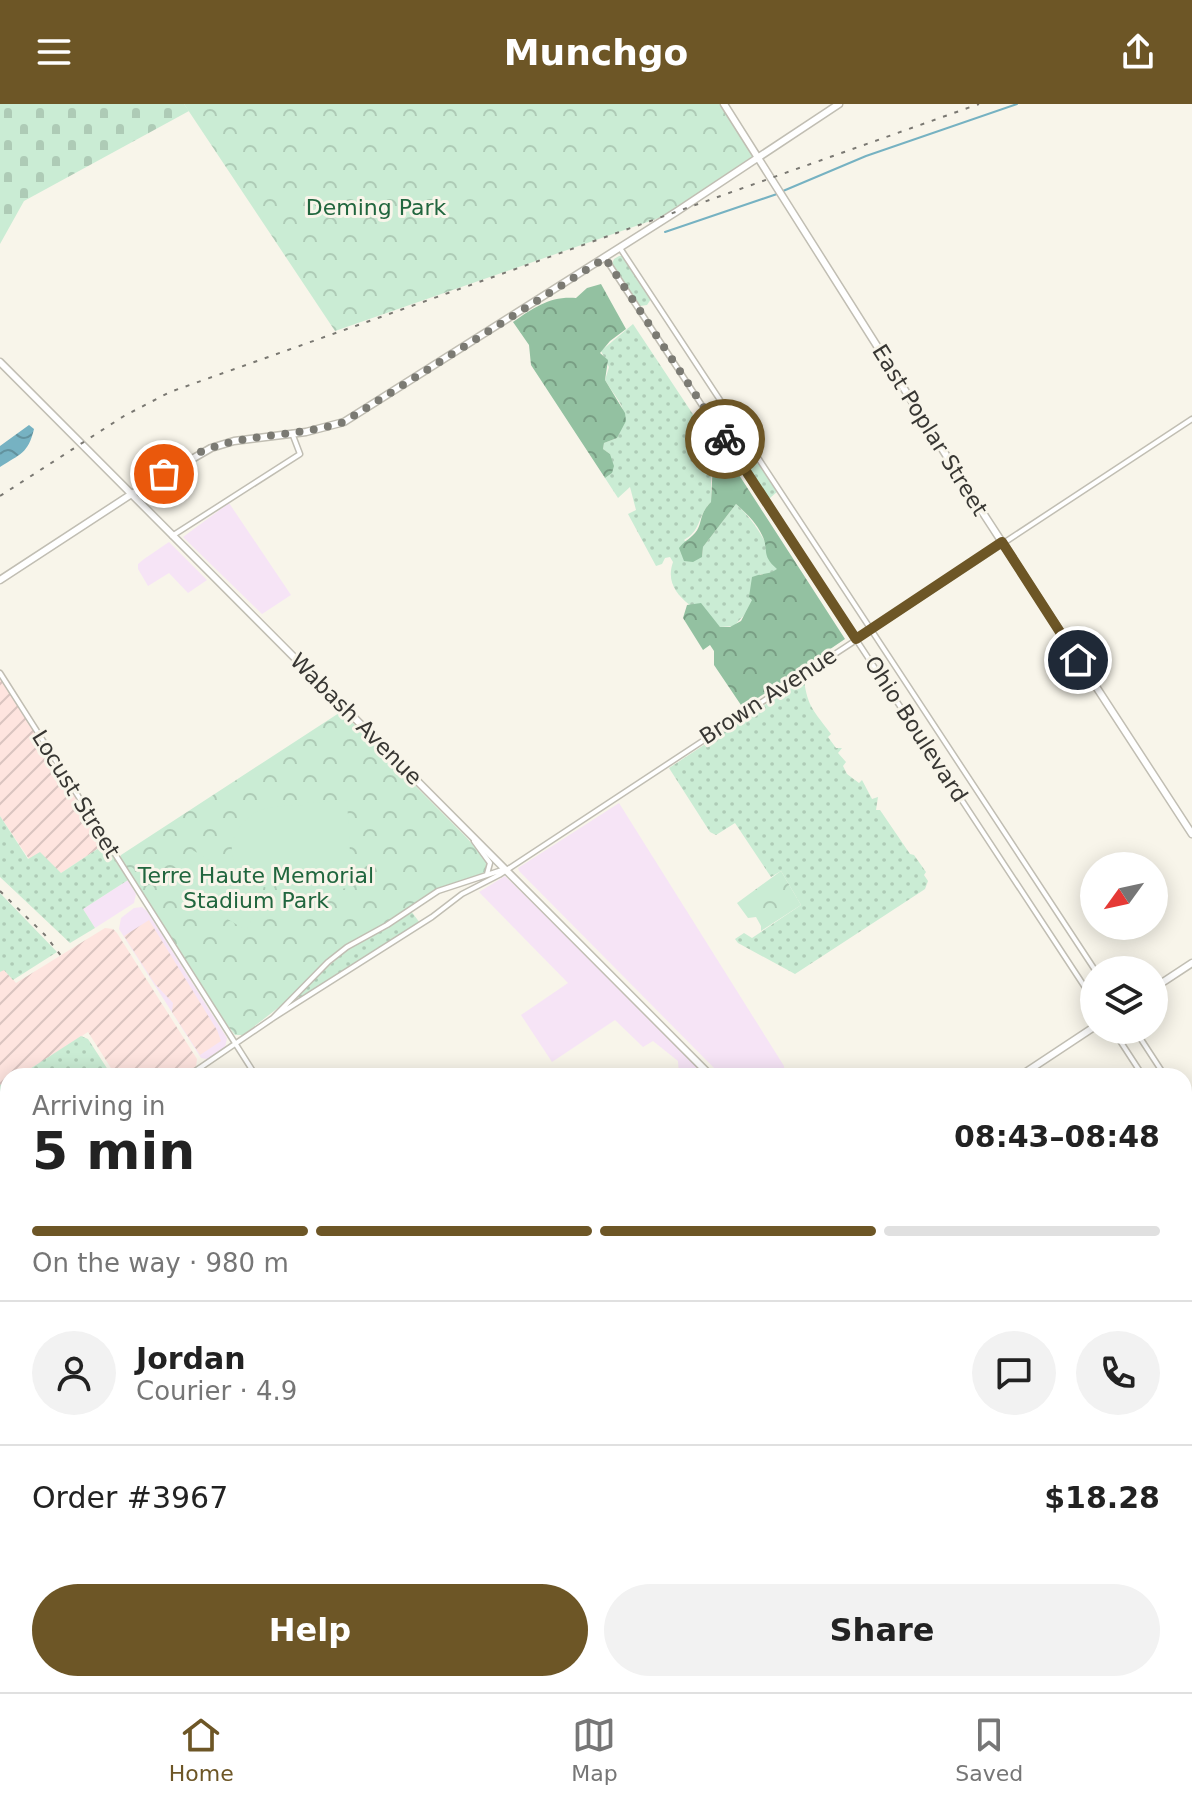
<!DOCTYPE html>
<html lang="en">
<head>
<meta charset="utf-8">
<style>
	body { margin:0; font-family:"DejaVu Sans",sans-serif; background:#f2f2f2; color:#222; height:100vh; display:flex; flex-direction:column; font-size:30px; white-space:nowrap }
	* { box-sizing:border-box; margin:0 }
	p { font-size:26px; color:#767676 }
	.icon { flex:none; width:44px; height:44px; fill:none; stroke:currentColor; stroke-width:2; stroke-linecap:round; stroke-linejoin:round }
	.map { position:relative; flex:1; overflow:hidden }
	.panel { position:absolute; left:0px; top:964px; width:1192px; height:624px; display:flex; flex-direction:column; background:#fff; border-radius:24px 24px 0 0; box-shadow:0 4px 20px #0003 }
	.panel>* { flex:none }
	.needle { width:52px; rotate:237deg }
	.controls { position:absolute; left:1080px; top:748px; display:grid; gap:16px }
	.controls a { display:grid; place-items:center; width:88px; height:88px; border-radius:50%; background:#fff; box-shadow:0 4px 20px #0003; font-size:40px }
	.pin { position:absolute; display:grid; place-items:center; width:68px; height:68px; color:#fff; margin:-34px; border:4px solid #fff; border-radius:50%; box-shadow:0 2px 8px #0007 }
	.courier { position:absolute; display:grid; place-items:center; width:80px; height:80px; margin:-40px; border:6px solid #6d5626; border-radius:50%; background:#fff; color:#222; box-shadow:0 2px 10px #0007 }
	.overview em { font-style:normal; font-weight:800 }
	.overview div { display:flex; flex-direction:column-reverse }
	.overview { display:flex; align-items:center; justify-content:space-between; height:136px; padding:0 32px }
	h1 { font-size:52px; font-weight:800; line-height:60px }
	.bar { display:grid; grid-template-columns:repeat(4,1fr); gap:12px 8px; align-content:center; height:96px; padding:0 32px }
	.bar i { height:10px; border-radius:6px; background:#e0e0e0 }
	.bar .active { background:#6d5626 }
	.bar p { grid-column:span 4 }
	.line { display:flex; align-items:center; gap:20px; padding:0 32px; border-top:2px solid #e0e0e0 }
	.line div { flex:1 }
	.round { display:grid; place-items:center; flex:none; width:84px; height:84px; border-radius:42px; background:#f2f2f2 }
	.cta { display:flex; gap:16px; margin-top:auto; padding:16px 32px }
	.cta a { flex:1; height:92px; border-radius:48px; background:#6d5626; color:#fff; font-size:32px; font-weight:800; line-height:92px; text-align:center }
	.cta a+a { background:#f2f2f2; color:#222 }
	header { display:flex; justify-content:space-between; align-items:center; height:104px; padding:0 32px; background:#6d5626; color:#fff; font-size:36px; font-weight:800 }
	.dock { display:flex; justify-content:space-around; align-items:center; height:112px; border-top:2px solid #e0e0e0; background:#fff; font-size:22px; color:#767676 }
	.dock a { display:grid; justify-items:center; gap:4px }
	.dock .active { color:#6d5626 }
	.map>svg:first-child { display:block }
	.commercial { fill:#f6e4f6 }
	.industrial { fill:url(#industrial-furrows) }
	.grass { fill:url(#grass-dots) }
	.forest { fill:url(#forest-crowns) }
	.cemetery { fill:url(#cemetery-stones) }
	.park { fill:url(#park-crowns) }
	.pitch { fill:#caecd4 }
	.water { fill:url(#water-waves) }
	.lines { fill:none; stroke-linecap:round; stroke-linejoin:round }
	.stream { stroke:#76b2c2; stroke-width:2 }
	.minor-casing { stroke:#c1beb3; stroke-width:7 }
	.major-casing { stroke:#c1beb3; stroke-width:9 }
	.minor { stroke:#fff; stroke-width:4 }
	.major { stroke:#fff; stroke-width:6 }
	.rail { stroke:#7a7872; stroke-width:2; stroke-dasharray:4 8; stroke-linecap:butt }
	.done { stroke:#7b7a73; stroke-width:8; stroke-dasharray:0 14.4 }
	.route { stroke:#6d5626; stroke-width:10 }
	.labels { text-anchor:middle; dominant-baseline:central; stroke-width:6; stroke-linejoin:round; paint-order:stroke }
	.park-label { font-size:22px; fill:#21663e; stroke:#f8f5ea }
	.street-label { font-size:22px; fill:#383733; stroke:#f8f5ea }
</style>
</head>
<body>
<header><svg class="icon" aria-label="menu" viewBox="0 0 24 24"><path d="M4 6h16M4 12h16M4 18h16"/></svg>Munchgo<svg class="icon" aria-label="share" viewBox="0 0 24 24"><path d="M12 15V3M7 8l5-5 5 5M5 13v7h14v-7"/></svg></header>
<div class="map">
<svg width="1192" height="1588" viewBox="0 0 1192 1588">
	<defs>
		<pattern id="industrial-furrows" width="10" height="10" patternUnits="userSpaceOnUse" patternTransform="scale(2)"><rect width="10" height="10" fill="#fee4df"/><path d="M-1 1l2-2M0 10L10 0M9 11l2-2" fill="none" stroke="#dac4c0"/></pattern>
		<pattern id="grass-dots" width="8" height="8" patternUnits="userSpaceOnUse" patternTransform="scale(2)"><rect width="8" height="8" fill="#caecd4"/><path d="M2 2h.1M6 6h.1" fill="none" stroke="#aecbb6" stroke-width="1.8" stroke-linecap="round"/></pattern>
		<pattern id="forest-crowns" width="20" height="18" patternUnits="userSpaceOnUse" patternTransform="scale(2)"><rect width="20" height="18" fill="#93c1a1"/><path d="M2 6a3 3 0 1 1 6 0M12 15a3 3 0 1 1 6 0" fill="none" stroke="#799e84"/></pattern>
		<pattern id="cemetery-stones" width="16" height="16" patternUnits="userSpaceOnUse" patternTransform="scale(2)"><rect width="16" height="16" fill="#caecd4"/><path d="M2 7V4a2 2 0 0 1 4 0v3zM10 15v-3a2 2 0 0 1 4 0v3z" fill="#aecbb6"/></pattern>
		<pattern id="park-crowns" width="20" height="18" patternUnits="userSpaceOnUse" patternTransform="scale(2)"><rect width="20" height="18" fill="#caecd4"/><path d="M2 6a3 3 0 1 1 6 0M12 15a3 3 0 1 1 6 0" fill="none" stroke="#aecbb6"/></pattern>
		<pattern id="water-waves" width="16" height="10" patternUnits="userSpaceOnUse" patternTransform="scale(2)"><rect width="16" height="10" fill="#76b2c2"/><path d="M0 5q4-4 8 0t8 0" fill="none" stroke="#62929e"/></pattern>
	</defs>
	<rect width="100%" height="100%" fill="#f8f5ea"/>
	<path class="commercial" d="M229,399L291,491L262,510L183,433Z
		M169,438L207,476L188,489L169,469L148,482L138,465V460L144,455Z
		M619,699L784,962L785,972H722L519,767L518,764Z
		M505,772L588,853L706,972H679L678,957L653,937L643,943L615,916L552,958L521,911L568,879L479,788Z
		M128,776L136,790L134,799L95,824L83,805Z
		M142,803L147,807L227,934L225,944L207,955L201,954L119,825L121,814L134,804Z"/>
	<path class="industrial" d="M0,574L105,740L61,769L29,755L0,712Z
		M149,816L217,926L221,937L200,951L172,908L173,899L155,880L124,832Z
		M105,824L113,825L117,829L197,955L196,963L182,972H116L88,928L19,972H8V979L0,981V868L4,865L16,879Z"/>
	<path class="grass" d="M619,152H623L651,195L647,201L640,202L612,160L614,155Z
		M633,220L720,351L711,362V398C697,412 702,426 684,436L702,453L703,443L736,400C757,419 767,440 778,465L771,470H760L750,505L734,522L720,523C701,506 661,492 673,458L670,453L665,454L662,460L656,462L628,410L636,406L630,383L618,394L605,374L612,369L610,350L603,345L604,339L617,334C630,303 622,304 605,276L609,263L601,247Z
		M747,346H751L778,387L770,394H767L740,353Z
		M804,575C807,603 815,608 831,630L828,633L836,644H842L838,649L846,658L843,662L847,670L859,679L862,676L872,695L878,693L876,706H880L910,750L914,751L926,768L924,771L928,777L925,785L919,789L795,870L738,839L735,835L744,829L752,834L801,801L781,767L771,773L735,719L716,731L710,728L669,664Z
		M0,712L28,755L40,748L61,769L105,740L128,776L83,805L95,824L70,839L0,773Z
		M0,789L57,848L13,876L4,866L0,868Z
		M411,807L420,819L275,910L350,843Z
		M81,932L88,935L112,972H19Z
		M8,979V1087L0,1092V981Z"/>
	<path class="forest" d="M601,180L626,225L610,237L600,249L608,256L605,276L625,309L626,317L617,334L604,339L603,345L610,350L614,362L612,369L605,374L531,261L529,241L513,218C535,203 550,192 576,194L587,184Z
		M720,351L730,357L845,535L743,604L714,561V547L710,541L703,546L683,514L687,501L701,499L720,523H730L741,517L752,496L749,493L752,473C761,469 769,471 777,465C760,450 770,447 762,431C756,418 746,409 736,400L703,443L702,453L693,458L684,457L679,444C684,437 689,436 695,429C703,420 698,411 711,398L713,358Z"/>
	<path class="cemetery" d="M0,0H184L189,7L24,97L0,140Z"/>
	<path class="park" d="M184,0H723L758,53L676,108L335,227Z
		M339,609L344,610L467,734L486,756L487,767L484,771L436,787L388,819L345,842L287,897L243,931H235L205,892L120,755L121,751Z
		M781,767L801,801L761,827V822L756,813L748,814L737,799Z"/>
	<path class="pitch" d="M347,696L352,784L332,785V791L325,792L321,800L309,803L285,796L281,780L268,785C260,780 246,774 240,767C222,746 236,717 261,706C273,701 291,702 305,701L306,699Z
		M194,747L267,790L246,826L173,783Z
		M0,1134L8,1147V1264L0,1270Z"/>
	<path class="water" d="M29,321L34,325C28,350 20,350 0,363V342Z"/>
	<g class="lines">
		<path class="stream" d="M783,87L866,52L1017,0
			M665,128L777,90"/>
		<g class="minor-casing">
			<path id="minor" d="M620,144L1095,866
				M605,154L1094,897
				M172,432L300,350L292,329
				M0,569L256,972
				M474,737L490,759L487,770
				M273,914L328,858L347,843L387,821L438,787L502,766
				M1113,926L1143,972
				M1135,926L1165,972
				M188,972L273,914L432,813L462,790L499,771L1192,315
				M1184,1000L1192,1012
				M1184,1034L1192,1046
				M0,1094L8,1089
				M0,1103L8,1098
				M1184,1413L1192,1408
				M0,1429L8,1441
				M100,1580L106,1588
				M649,1580L654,1588
				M1173,1580L1179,1588
				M84,1588L96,1580
				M750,1588L762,1580"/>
		</g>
		<g class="major-casing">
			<path id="major" d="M724,0L970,389L1192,730
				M0,258L711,972
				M0,476L130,391L211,344L234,337L306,328L344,318L676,108L839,0
				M1154,884L1192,859
				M1020,972L1094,923
				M1184,1446L1192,1454"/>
		</g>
		<use href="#minor" class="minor"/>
		<use href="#major" class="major"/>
		<path class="rail" d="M0,392L124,312L170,288L979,0
			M0,787L45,831L62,853"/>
	</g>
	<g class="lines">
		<path class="done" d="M164,370C180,360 196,348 214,343C256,329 302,332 344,318L605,154L725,335"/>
		<path class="route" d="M725,335L856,535L1002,438L1078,556"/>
	</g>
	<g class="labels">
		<g class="park-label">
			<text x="376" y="103">Deming Park</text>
			<text x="256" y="771">Terre Haute Memorial<tspan x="256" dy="25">Stadium Park</tspan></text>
		</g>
		<g class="street-label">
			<text transform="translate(930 326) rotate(58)">East Poplar Street</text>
			<text transform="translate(768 592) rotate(-33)">Brown Avenue</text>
			<text transform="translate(356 615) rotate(45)">Wabash Avenue</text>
			<text transform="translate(916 625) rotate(57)">Ohio Boulevard</text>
			<text transform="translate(76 690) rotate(58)">Locust Street</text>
		</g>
	</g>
</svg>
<div class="controls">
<a><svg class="needle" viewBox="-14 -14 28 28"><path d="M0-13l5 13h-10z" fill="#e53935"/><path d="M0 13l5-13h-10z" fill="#767676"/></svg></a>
<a><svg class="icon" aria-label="layers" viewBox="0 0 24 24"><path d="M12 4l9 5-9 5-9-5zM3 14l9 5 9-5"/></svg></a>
</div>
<div class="pin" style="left:164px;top:370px;background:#ea580c"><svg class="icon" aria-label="bag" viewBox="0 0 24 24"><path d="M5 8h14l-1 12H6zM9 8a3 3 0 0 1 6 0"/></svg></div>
<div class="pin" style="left:1078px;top:556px;background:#1f2937"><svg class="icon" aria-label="home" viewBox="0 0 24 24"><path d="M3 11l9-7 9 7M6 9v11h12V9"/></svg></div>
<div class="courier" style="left:725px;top:335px"><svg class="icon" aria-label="bike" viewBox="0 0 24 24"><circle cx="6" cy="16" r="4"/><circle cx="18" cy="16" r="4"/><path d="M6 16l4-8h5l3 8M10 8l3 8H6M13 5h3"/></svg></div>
<section class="panel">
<div class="overview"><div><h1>5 min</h1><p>Arriving in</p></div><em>08:43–08:48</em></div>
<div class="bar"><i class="active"></i><i class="active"></i><i class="active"></i><i></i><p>On the way · 980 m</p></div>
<div class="line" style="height:144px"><a class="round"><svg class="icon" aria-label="person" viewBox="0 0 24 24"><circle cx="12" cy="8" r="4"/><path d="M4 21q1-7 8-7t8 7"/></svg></a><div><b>Jordan</b><p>Courier · 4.9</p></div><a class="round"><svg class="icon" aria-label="chat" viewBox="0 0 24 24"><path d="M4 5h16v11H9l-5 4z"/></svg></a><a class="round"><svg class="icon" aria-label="phone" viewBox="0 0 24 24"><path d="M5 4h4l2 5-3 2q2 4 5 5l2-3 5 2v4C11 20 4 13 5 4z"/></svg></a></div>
<div class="line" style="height:104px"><div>Order #3967</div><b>$18.28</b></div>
<div class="cta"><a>Help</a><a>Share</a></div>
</section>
</div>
<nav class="dock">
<a class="active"><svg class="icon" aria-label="home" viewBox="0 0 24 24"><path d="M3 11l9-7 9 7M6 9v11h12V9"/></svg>Home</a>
<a><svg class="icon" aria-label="map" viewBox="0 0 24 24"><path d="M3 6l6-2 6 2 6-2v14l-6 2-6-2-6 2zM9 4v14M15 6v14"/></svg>Map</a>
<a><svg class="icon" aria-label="saved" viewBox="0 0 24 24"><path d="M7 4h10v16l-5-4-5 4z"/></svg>Saved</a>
</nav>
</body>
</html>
